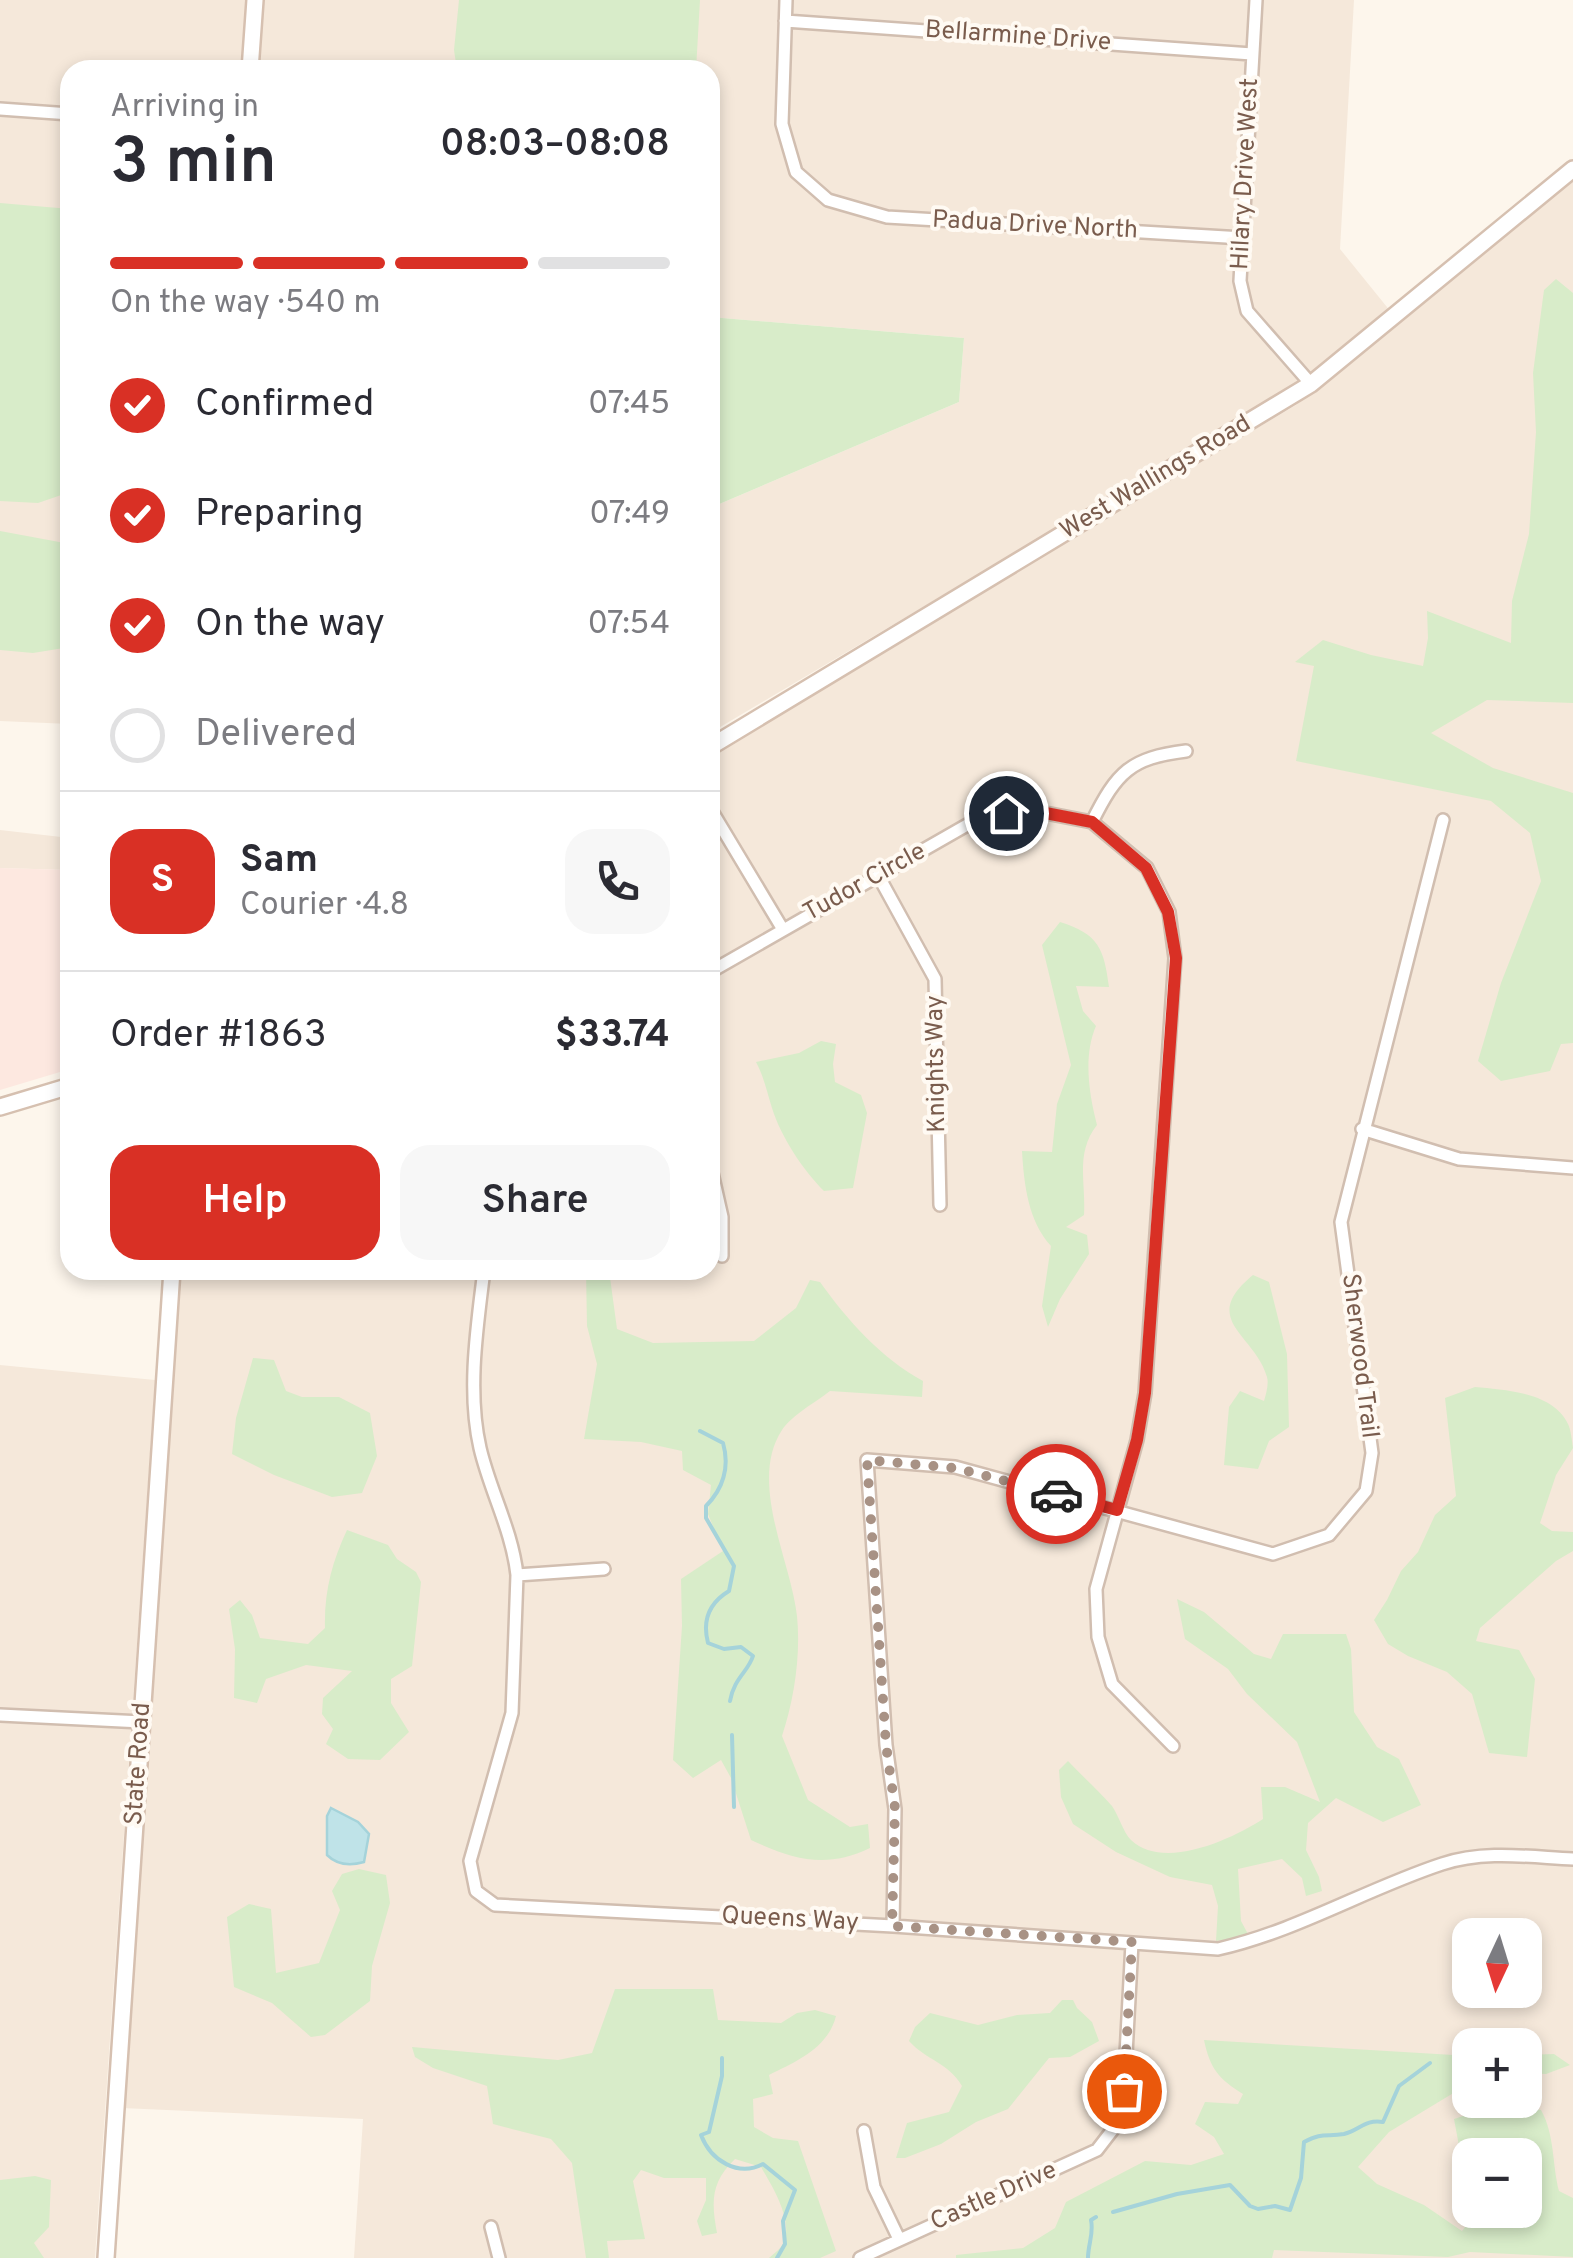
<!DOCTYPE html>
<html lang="en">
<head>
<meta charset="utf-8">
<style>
	body { margin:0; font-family:Overpass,sans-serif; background:#f7f7f7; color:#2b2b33; height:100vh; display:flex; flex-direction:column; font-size:38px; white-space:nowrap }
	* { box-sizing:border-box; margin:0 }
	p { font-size:32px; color:#7c7c81 }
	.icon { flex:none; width:55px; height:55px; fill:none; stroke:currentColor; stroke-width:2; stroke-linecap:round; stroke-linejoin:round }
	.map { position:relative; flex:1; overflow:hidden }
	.details { position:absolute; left:60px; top:60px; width:660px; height:1220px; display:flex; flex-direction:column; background:#fff; border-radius:30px; box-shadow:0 5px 15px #0003 }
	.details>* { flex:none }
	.needle { width:65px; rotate:184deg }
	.controls { position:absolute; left:1452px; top:1918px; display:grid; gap:20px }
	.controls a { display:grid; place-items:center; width:90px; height:90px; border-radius:20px; background:#fff; box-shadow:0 5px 15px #0003; font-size:50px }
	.pin { position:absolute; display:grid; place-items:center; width:85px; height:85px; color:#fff; margin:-42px; border:5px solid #fff; border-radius:50%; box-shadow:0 2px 10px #0007 }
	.courier { position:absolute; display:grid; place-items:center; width:100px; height:100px; margin:-50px; border:8px solid #d93025; border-radius:50%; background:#fff; color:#222; box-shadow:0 2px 12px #0007 }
	.head em { font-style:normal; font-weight:600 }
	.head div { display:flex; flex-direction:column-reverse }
	.head { display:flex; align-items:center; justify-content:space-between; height:170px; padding:0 50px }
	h1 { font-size:65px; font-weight:600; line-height:75px }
	.bar { display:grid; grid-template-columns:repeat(4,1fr); gap:15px 10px; align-content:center; height:120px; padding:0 50px }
	.bar i { height:12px; border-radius:8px; background:#e1e1e2 }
	.bar .current { background:#d93025 }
	.bar p { grid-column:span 4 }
	.line { display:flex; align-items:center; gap:25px; padding:0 50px; border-top:2px solid #e1e1e2 }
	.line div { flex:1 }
	.round { display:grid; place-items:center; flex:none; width:105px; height:105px; border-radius:30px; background:#f7f7f7 }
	ol { padding:0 50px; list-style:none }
	li { display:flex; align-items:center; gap:30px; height:110px }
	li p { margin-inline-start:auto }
	li .icon { padding:10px; border-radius:50%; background:#d93025; color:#fff; stroke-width:4 }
	li:last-child { color:#7c7c81 }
	li i { width:55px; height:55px; border:5px solid #e1e1e2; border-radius:50% }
	.primary-button { display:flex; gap:20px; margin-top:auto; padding:20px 50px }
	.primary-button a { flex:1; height:115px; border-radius:30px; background:#d93025; color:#fff; font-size:40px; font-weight:600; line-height:115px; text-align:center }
	.primary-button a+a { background:#f7f7f7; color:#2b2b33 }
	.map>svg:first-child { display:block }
	.residential { fill:#f5e8da; fill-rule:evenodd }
	.commercial { fill:#fde8e0 }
	.green { fill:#d8ecc9 }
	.water { fill:#bfe3e8; stroke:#a5d3da; stroke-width:2.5 }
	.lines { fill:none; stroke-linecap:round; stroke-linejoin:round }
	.stream { stroke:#a5d3da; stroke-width:4 }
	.street-casing { stroke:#d1beb0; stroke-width:16 }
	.secondary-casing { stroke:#d6c0b0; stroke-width:20 }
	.street { stroke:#fff; stroke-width:11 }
	.secondary { stroke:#fff; stroke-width:15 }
	.done { stroke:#a89285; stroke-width:10; stroke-dasharray:0 18 }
	.route { stroke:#d93025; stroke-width:12 }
	.labels { text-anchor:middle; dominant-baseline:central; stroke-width:8; stroke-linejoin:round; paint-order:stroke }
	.street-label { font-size:25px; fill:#7a5c4d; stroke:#fffaf3 }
</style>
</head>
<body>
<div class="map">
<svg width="1573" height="2258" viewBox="0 0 1573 2258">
	<rect width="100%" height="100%" fill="#fdf6ec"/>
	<path class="residential" d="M0,0H246L241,70H70V724L0,721Z
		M262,0H1354L1340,249L1391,312L1290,390L710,733V508L959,402L964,338L710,317V70H258Z
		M1573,178V2258H354L363,2119L122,2108L180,1270H710V752L1296,405ZM1470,1935H1525V1990H1470ZM1470,2045H1525V2100H1470ZM1470,2155H1525V2210H1470Z
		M0,830L70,838V870L0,868Z
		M0,1365L155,1380L95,2258H0Z"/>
	<path class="commercial" d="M0,868L70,870V1069L0,1090Z"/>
	<path class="green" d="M459,0H700L696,70H457L454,50Z
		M0,203L70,209V492L38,503L0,501Z
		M1556,279L1573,293V703L1487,700L1431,733L1493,768L1573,793V1043L1561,1044L1550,1071L1501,1081L1478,1061L1501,983L1541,881L1530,833L1491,801L1296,761L1314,666L1295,662L1323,640L1371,655L1423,666L1428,638L1427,611L1511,643L1512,601L1529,534L1536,432L1533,373L1544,290Z
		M710,317L964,338L959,402L710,508Z
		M0,531L70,544V647L33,653L0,650Z
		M1060,922C1099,934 1104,949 1109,987L1076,986L1083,1011L1096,1026C1083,1056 1089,1094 1097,1125C1075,1153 1086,1182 1084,1215L1066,1227L1087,1235L1089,1254L1060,1299L1048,1327L1042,1306L1051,1246C1028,1221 1024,1184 1022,1151L1052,1152L1057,1104L1071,1065L1042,945Z
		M821,1041L836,1044L833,1064L835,1082L861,1095L867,1113L853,1188L824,1191C803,1170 781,1137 772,1108C767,1092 764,1077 756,1062L799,1053Z
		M586,1270H609L617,1329L653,1343L754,1341L796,1308L810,1280L820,1282C848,1321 881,1358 923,1381L922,1397L830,1391C816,1402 792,1415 782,1430C748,1482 791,1561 797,1616C801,1655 794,1700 782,1736L808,1800L850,1827L868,1824L870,1848C826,1869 794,1860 751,1840L731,1778L721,1760L693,1778L673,1760L682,1626L681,1579L723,1551L708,1514L711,1485L683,1470L682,1451L641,1442L584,1439L597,1364L587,1326Z
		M1253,1275L1269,1282L1287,1354L1289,1427L1269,1441L1258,1469L1224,1465L1229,1407L1240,1391L1264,1401C1266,1394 1269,1384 1267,1377C1255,1334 1198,1320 1253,1275Z
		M253,1358L274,1360L286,1391L302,1397H339L370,1413L377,1456L362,1493L332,1497L274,1475L232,1454L236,1418Z
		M1475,1387C1505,1390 1553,1392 1568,1424C1571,1430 1572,1441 1573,1448L1556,1475L1540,1523L1552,1531L1573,1532V1551L1556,1561L1480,1628L1476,1641L1519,1650L1535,1679L1527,1757L1489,1753L1472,1694L1447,1672L1408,1656L1388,1644L1374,1620L1387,1600L1401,1571L1418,1552L1435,1515L1456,1496L1445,1398Z
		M347,1530L388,1545L397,1559L416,1572L421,1582L412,1666L391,1679V1703L409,1732L380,1760L348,1759L326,1744L333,1729L322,1714L323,1698L352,1671L306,1665L266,1679L257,1703L234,1698L235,1649L229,1609L240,1600L252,1615L260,1638L308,1644L325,1628C324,1592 332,1562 347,1530Z
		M1177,1599L1204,1612L1254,1654L1271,1659L1283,1634H1346L1351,1649L1354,1712L1377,1747L1399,1759L1421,1805L1383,1822L1336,1798L1308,1823L1306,1850L1319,1877L1322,1891L1306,1896L1302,1878L1282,1859L1238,1869L1241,1921L1249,1936L1216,1941L1218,1906L1212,1885L1170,1877L1116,1852L1073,1824L1061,1797L1059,1770L1068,1761C1082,1776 1098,1790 1112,1806C1119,1816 1123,1832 1131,1840C1164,1871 1232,1839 1263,1819L1261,1787H1285L1320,1802L1297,1742L1247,1694L1228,1669L1185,1639Z
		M359,1869L386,1875L390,1903L372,1966L370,2001L325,2035L311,2037L272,2003L234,1987L227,1917L249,1904L271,1909L276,1973L319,1963L340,1910L332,1891L342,1874Z
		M615,1989H713L718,2020L781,2023L797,2013L815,2010L836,2016C828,2048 797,2061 769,2075L773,2094L753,2099L754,2127L773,2138L798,2141L836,2251L820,2258H769C773,2254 778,2251 781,2247C797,2225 772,2186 761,2167L735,2159C711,2182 711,2201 717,2233L702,2236L697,2221L706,2200V2178H664L641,2170L633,2181L645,2239L607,2241L609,2258H586L572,2163L551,2139L493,2124L487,2086L433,2068L415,2057L412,2047L558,2060L592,2053Z
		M1062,2000H1073L1077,2008L1092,2022L1099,2041L1070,2057L1049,2058L1008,2109L976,2122L941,2144L905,2158H896L907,2123L949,2112L962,2086C948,2062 927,2061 909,2041L915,2027L930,2013L978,2025L1017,2015L1050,2013Z
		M1204,2040L1470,2056V2083L1389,2132L1358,2167L1377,2184L1424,2205L1462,2231L1473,2217L1471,2210H1525V2155H1470V2205L1454,2119C1483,2109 1511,2105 1541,2110C1555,2135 1552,2164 1559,2191L1573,2198V2257L1470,2252L1448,2257L1274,2250L1272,2258H956V2255L1023,2248L1055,2228L1066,2202L1145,2161L1191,2165L1224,2154L1214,2137L1195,2124L1205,2102L1238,2104L1243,2094C1219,2079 1210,2069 1204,2040Z
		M1554,2054L1570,2065L1546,2074L1525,2073V2055Z
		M35,2176L51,2180L49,2227L34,2243L44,2258H0V2180Z"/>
	<path class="water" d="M331,1808L358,1822L369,1834L364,1862C350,1866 337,1865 327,1855V1816Z"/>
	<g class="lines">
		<path class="stream" d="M700,1431L723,1443C730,1467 723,1489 706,1506V1518L734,1566L729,1591C709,1603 702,1620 708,1643L724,1649L741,1647L753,1656C748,1672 734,1678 730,1701
			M732,1735L734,1807
			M722,2058V2076L709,2132L701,2135C711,2161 738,2177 763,2164L795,2190L783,2221L785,2244L777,2258
			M1113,2212L1177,2194L1230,2185L1250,2206L1258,2209L1275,2206L1290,2210L1301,2178L1304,2142C1322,2132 1327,2137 1344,2134C1360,2130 1365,2119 1383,2122L1399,2086L1430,2063
			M1088,2258C1088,2244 1094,2234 1091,2220L1096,2217"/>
		<g class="street-casing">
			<path id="street" d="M786,0L782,124L796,172L828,200L887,217L1243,238
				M1256,0L1240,281L1247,311L1311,384
				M785,21L1252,54
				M0,109L70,114
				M710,808L782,928
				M1092,822C1117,772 1130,758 1186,751
				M879,877L935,979L940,1205
				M710,972L981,817L1030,810L1092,822L1147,868L1169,912L1175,958L1145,1393L1137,1440L1096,1589L1098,1637L1112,1684L1173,1746
				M1362,1129L1459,1159L1573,1168
				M710,1164L722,1217V1256
				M484,1270C477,1327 467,1391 480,1448C490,1491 512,1530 517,1575L512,1713L470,1861L476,1891L495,1905L893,1926L1218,1949C1297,1931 1366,1889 1442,1864C1485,1850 1529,1857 1573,1859
				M517,1575L604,1569
				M0,1715L142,1722
				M893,1926L895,1809L886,1745L867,1460L955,1467L1273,1554L1329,1535L1366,1491L1372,1453L1341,1222L1443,820
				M864,2131L874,2187L899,2239
				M491,2227L499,2258
				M860,2258L1097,2150L1114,2128L1124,2091L1132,1943"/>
		</g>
		<g class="secondary-casing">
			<path id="secondary" d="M250,70L255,0
				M710,747L1311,384L1573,169
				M0,1107L70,1086
				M106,2258L172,1270"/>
		</g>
		<use href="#street" class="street"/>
		<use href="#secondary" class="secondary"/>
	</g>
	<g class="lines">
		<path class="done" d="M1056,1494L955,1468L867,1460L886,1745L895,1808L892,1926L1132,1942L1124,2091"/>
		<path class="route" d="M1006,813L1030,810L1092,822L1146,868L1168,912L1176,958L1145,1393L1137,1440L1117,1510L1056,1494"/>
	</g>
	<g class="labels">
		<g class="street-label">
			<text transform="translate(1018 37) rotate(4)">Bellarmine Drive</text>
			<text transform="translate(1246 174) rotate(-87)">Hilary Drive West</text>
			<text transform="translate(1035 226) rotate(3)">Padua Drive North</text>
			<text transform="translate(1156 478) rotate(-31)">West Wallings Road</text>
			<text transform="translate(865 883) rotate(-29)">Tudor Circle</text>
			<text transform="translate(937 1064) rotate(-91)">Knights Way</text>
			<text transform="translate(1359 1356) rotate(83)">Sherwood Trail</text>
			<text transform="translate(139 1764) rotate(-86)">State Road</text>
			<text transform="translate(790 1920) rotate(3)">Queens Way</text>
			<text transform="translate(994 2197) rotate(-24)">Castle Drive</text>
		</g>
	</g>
</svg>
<div class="controls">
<a><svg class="needle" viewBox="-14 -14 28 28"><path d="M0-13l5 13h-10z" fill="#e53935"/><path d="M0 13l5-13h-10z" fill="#7c7c81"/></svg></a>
<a>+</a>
<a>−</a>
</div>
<div class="pin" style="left:1124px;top:2091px;background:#ea580c"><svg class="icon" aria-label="bag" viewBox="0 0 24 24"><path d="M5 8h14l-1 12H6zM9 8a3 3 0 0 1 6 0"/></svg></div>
<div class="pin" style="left:1006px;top:813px;background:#1f2937"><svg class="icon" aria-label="home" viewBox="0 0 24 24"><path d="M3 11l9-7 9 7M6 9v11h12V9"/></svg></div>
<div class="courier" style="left:1056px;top:1494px"><svg class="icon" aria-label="car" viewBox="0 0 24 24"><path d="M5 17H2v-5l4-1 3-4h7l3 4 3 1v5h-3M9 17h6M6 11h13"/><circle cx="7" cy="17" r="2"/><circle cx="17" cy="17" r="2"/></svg></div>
<section class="details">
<div class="head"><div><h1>3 min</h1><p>Arriving in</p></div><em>08:03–08:08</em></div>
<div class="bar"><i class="current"></i><i class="current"></i><i class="current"></i><i></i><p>On the way · 540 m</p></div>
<ol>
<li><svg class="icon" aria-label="check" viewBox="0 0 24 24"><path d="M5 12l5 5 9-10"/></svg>Confirmed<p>07:45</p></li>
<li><svg class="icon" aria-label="check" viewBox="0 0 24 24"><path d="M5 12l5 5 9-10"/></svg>Preparing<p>07:49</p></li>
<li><svg class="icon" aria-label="check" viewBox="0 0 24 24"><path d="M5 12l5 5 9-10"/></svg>On the way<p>07:54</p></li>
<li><i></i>Delivered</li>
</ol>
<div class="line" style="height:180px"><b class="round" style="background:#d93025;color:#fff">S</b><div><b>Sam</b><p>Courier · 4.8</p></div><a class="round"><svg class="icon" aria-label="phone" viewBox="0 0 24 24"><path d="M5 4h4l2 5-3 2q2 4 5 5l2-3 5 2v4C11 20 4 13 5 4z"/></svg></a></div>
<div class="line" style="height:130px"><div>Order #1863</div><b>$33.74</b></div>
<div class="primary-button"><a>Help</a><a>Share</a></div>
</section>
</div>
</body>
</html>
